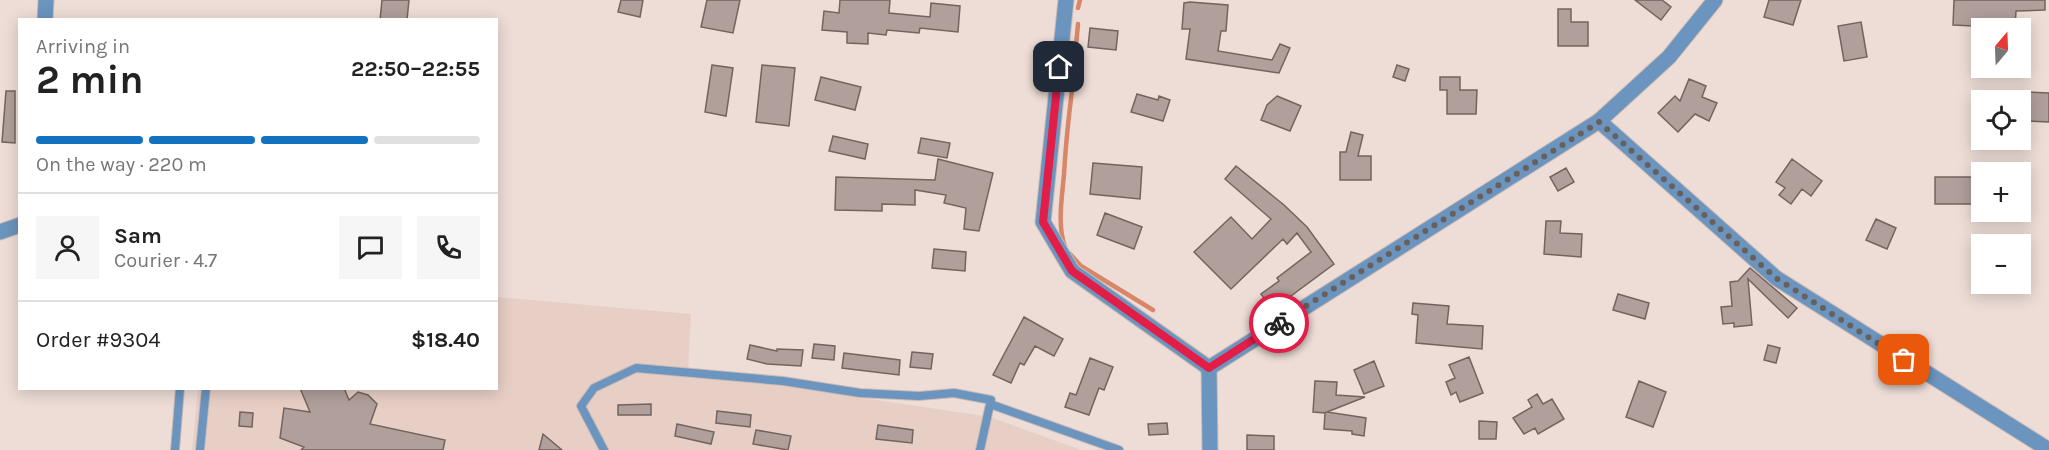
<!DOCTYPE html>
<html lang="en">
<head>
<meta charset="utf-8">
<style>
	body { margin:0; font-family:Karla,sans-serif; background:#f6f6f6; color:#222; height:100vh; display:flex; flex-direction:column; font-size:22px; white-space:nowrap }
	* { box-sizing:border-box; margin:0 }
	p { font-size:20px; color:#767676 }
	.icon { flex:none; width:33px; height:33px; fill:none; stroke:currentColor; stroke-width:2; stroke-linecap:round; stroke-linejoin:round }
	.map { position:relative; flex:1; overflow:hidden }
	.drawer { position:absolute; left:18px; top:18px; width:480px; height:372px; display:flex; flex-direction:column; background:#fff; border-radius:0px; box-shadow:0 3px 15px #0003 }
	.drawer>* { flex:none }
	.needle { width:39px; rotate:19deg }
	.fabs { position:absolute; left:1971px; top:18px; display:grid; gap:12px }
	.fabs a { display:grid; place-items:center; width:60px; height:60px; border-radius:0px; background:#fff; box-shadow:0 3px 15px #0003; font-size:30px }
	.pin { position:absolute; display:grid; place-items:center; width:51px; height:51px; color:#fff; margin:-26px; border-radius:12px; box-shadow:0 3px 9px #0006 }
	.courier { position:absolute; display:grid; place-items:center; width:60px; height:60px; margin:-30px; border:4px solid #e11d48; border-radius:50%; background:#fff; color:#222; box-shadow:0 2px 8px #0007 }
	.summary em { font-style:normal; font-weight:700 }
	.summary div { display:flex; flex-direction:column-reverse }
	.summary { display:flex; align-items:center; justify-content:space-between; height:102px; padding:0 18px }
	h1 { font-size:39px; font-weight:700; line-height:45px }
	.bar { display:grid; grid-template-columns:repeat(4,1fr); gap:9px 6px; align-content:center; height:72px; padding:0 18px }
	.bar i { height:8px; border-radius:4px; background:#e0e0e0 }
	.bar .selected { background:#1272bf }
	.bar p { grid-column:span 4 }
	.line { display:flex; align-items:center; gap:15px; padding:0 18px; border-top:2px solid #e0e0e0 }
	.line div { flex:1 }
	.round { display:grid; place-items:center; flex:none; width:63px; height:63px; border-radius:0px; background:#f6f6f6 }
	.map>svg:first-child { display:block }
	.built { fill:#e8cfc6 }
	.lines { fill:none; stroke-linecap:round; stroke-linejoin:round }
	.stream { stroke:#d98568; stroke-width:4.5 }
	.building { fill:#b09f9a; stroke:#73645f; stroke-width:1.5 }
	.service-casing { stroke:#c9bab5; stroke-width:10 }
	.minor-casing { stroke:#c9bab5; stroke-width:17 }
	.tertiary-casing { stroke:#c9bab5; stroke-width:17 }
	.service { stroke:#6b94be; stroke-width:8 }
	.minor { stroke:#6b94be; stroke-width:15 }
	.tertiary { stroke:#6b94be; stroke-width:15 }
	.done { stroke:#69605c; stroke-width:6; stroke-dasharray:0 10.8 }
	.route { stroke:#e11d48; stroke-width:8 }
</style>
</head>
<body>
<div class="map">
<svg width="2049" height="450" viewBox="0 0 2049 450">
	<rect width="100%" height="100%" fill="#eeddd7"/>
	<path class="built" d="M497,297L691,314L688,372L991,417L1081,450H192L198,389L496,388Z"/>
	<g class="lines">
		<path class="stream" d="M1078,8L1080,0
			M1075,57L1078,24
			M1065,247C1057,225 1062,198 1064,174C1066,139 1070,104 1075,68
			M1070,254L1081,266L1153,310"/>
	</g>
	<path class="building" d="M382,0H409L407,20H380Z
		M621,0H643L640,17L618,12Z
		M707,0H740L733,33L701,27Z
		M840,0H890L889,13L930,17L931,3L960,6L958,32L920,28L919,33L887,30L886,35L868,33V44L847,43V32L822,30L824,11L839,13Z
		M1635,0H1662L1671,7L1661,20Z
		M1769,0H1801L1793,25L1764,17Z
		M1954,0H2045V10L2016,11L2015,28L1953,25Z
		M1190,2L1228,5L1226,31H1221L1218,51L1272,60L1280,44L1290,48L1279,73L1186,59L1190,29H1182L1184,3Z
		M1558,9H1571V22H1588V46H1558Z
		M1861,22L1867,57L1844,61L1838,26Z
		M1090,28L1118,31L1116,50L1088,47Z
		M712,65L733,68L726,116L705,112Z
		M762,65L795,68L789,126L756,122Z
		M1397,65L1409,69L1405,81L1393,77Z
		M821,77L861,87L855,110L815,100Z
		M1440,77H1460V90H1477L1476,114H1447V90H1440Z
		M1689,79L1706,86L1702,97L1717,103L1709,121L1695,114L1678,132L1658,113L1675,96L1680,101Z
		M6,91H15V143L2,142Z
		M2027,92L2049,93V122L2026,121Z
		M1137,94L1158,100L1159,96L1170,100L1163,121L1131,112Z
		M1277,96L1301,106L1290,131L1261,120L1267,105Z
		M1351,132L1363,135L1358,156H1371V180H1340V152H1346Z
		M833,136L868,144L865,159L829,151Z
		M921,138L950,143L947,158L918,153Z
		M938,159L993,173L979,231L964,229L966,208L944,203L946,195L915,190V205L882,204V211L835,210L836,177L935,180Z
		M1792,159L1822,181L1811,196L1802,189L1791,204L1779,195L1785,188L1776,182Z
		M1093,163L1142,167L1140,199L1090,194Z
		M1236,166L1284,205L1307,227L1334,264L1272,310L1261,294L1279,281L1277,278L1311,252L1297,233L1287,244L1283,239L1231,289L1194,252L1231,217L1252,239L1271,219L1225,179Z
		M1566,168L1574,182L1558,191L1550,177Z
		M1935,177H1976V204H1935Z
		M1105,213L1142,227L1134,249L1097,235Z
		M1876,219L1896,228L1887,249L1866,240Z
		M1546,221H1561L1560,233L1582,234L1581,257L1544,254Z
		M934,249L966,252L965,271L932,268Z
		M1750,268L1797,308L1788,318L1748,279L1752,325L1734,327V323L1723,324L1721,307L1732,306L1730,282L1738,281Z
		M1618,294L1649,303L1645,319L1613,310Z
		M1413,303L1449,306L1447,324L1483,326L1482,349L1416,343L1418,315L1412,314Z
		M1024,317L1063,339L1054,356L1035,346L1024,365L1020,363L1011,383L993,375Z
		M814,344L835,346L834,360L812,358Z
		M750,345L777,351V349L803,350L801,366L767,364L747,359Z
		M1768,345L1780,348L1776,363L1764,360Z
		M912,352L933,354L931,369L910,367Z
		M844,353L900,360L899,375L842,368Z
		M1469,357L1483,393L1460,402L1456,392L1451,395L1446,382L1455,378L1449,365Z
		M1090,358L1113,367L1104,390L1099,388L1089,415L1065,407L1070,393L1076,395Z
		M1374,361L1384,386L1364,394L1354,370Z
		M1315,381L1337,382L1336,395L1365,397L1327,412L1366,418L1364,436L1352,434V431L1324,429L1325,413L1313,412Z
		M1639,381L1666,392L1653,427L1626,417Z
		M300,388H344L349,400L358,392L368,395L377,404L370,424L445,440L443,450H301L304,447L280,438L284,408L310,412Z
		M1537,394L1543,404L1552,399L1564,419L1538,434L1535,428L1524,434L1513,418L1532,407L1528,400Z
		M651,404V415H618V405Z
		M717,411L751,415L750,427L716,423Z
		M240,412L253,413L252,427L239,426Z
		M1479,421L1497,422L1496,439H1479Z
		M1167,423L1168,434L1149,435L1148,424Z
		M677,424L714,432L711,444L675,436Z
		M878,425L913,430L912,443L876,439Z
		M756,430L791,436L788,450L753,444Z
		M543,434L562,450H539Z
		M1247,435L1274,436V450H1247Z"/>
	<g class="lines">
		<g class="service-casing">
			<path id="service" d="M175,450L180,388
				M200,450L206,388
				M604,450L581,406L594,388L636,368L783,381L860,393L919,396L954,393L991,400L990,404L1119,450
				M980,450L990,404"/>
		</g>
		<g class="minor-casing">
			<path id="minor" d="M45,20L46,0
				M1599,121L1776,278L2049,450
				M0,232L20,225
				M1209,368L1210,450"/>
		</g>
		<g class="tertiary-casing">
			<path id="tertiary" d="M1066,0L1043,222L1072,271L1209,368L1599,121L1669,57L1715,0"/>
		</g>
		<use href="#service" class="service"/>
		<use href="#minor" class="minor"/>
		<use href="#tertiary" class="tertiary"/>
	</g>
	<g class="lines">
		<path class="done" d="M1279,323L1599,122L1776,278L1904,360"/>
		<path class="route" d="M1059,67L1043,222L1072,271L1209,368L1279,323"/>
	</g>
</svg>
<div class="fabs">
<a><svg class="needle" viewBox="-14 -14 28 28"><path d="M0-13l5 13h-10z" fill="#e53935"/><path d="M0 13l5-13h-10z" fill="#767676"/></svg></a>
<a><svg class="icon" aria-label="locate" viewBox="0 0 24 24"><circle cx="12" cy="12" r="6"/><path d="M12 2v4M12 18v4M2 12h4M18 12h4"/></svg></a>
<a>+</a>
<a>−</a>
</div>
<div class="pin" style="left:1904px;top:360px;background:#ea580c"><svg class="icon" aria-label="bag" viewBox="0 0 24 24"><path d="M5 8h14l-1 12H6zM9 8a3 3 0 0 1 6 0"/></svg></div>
<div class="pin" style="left:1059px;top:67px;background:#1f2937"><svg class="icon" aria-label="home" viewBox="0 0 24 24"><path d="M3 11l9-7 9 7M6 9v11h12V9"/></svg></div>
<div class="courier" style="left:1279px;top:323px"><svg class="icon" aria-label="bike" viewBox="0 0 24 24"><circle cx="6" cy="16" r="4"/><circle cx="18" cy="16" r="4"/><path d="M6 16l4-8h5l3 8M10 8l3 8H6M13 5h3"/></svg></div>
<section class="drawer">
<div class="summary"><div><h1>2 min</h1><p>Arriving in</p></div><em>22:50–22:55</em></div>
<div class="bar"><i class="selected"></i><i class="selected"></i><i class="selected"></i><i></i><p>On the way · 220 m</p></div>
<div class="line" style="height:108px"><a class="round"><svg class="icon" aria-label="person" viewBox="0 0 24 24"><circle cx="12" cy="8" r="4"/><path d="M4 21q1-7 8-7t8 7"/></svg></a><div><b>Sam</b><p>Courier · 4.7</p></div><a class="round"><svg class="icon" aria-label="chat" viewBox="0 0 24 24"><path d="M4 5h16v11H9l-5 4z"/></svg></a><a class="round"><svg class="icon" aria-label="phone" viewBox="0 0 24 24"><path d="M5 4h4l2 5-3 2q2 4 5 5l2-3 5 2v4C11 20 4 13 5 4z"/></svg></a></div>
<div class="line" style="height:78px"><div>Order #9304</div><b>$18.40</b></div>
</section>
</div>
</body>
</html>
